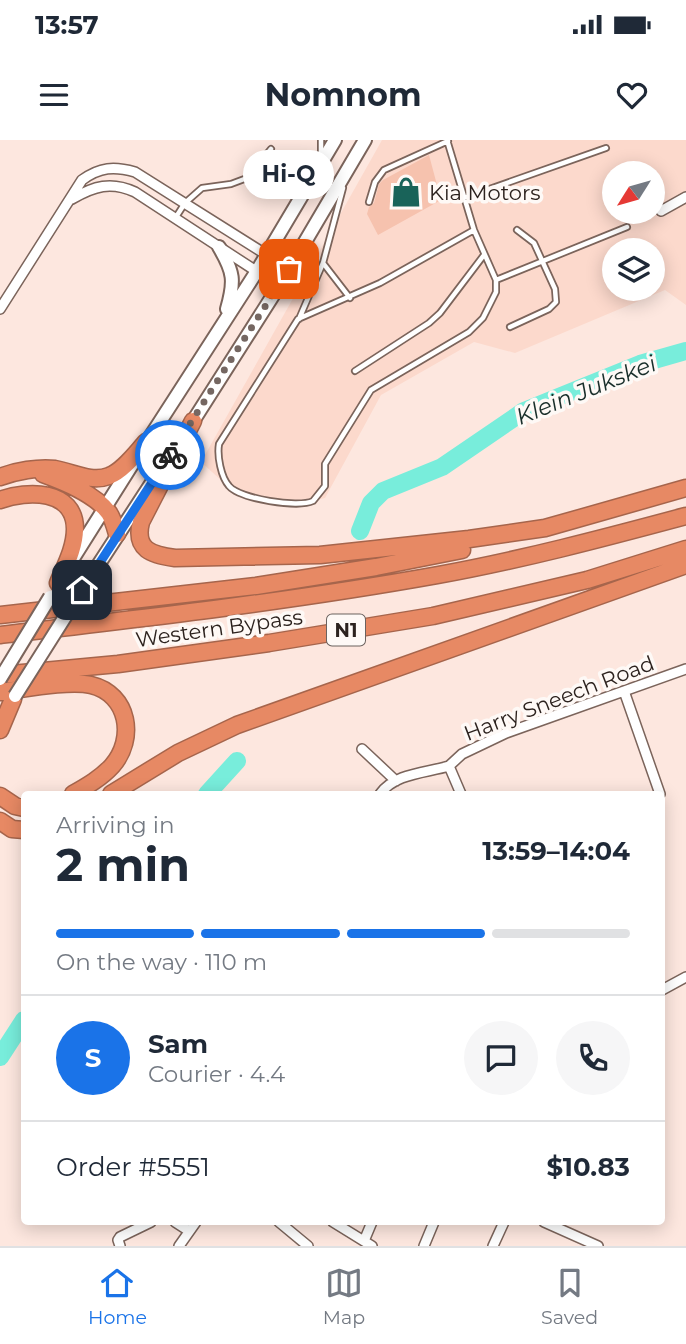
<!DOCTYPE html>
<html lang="en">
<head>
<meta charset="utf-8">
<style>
	body { margin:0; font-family:Montserrat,sans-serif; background:#f6f6f7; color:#1f2937; height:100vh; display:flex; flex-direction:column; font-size:26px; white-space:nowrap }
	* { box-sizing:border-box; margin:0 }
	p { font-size:23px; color:#747a83 }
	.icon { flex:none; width:38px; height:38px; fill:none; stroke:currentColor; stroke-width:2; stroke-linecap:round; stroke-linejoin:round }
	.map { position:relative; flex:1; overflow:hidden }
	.sheet { position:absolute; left:21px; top:651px; width:644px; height:434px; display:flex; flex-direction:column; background:#fff; border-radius:7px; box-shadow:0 4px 18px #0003 }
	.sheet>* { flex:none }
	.needle { width:46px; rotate:233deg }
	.controls { position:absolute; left:602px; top:21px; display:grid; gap:14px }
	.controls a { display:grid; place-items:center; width:63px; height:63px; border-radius:50%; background:#fff; box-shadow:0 4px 18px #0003; font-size:35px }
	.pin { position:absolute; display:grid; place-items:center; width:60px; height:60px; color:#fff; margin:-30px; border-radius:14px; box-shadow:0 4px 10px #0006 }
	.courier { position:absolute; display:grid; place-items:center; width:70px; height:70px; margin:-35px; border:5px solid #1a73e8; border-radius:50%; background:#fff; color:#222; box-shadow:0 2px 9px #0007 }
	.bubble { position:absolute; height:49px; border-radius:24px; background:#fff; box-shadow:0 4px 18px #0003; font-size:23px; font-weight:700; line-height:49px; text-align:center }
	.overview em { font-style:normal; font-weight:700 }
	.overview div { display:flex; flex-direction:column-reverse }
	.overview { display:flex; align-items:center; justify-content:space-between; height:119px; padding:0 35px }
	h1 { font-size:46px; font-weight:700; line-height:52px }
	.bar { display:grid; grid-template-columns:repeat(4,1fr); gap:10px 7px; align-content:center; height:84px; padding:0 35px }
	.bar i { height:9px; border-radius:5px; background:#e0e1e3 }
	.bar .current { background:#1a73e8 }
	.bar p { grid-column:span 4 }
	.line { display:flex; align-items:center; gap:18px; padding:0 35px; border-top:2px solid #e0e1e3 }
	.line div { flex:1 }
	.round { display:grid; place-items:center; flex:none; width:74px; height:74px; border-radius:37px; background:#f6f6f7 }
	.status { display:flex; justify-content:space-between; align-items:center; height:49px; padding:0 35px; background:#fff; direction:ltr }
	.status svg { height:19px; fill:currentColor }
	header { display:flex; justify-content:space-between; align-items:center; height:91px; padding:0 35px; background:#fff; font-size:32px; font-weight:700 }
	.menu { display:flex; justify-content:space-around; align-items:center; height:98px; border-top:2px solid #e0e1e3; background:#fff; font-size:19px; color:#747a83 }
	.menu a { display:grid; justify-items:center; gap:4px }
	.menu .current { color:#1a73e8 }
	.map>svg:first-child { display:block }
	.built { fill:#fcd9cc; fill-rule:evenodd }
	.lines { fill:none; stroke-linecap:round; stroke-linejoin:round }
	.river { stroke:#78eddb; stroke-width:18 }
	.building { fill:#f6c2ae }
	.lane-casing { stroke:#7b645b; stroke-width:8 }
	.street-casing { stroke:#7b645b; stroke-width:12 }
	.secondary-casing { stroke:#7b645b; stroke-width:16 }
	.highway-casing { stroke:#a6654c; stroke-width:19 }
	.lane { stroke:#fff; stroke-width:4.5 }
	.street { stroke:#fff; stroke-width:9 }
	.secondary { stroke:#fff; stroke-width:12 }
	.highway { stroke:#e78964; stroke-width:16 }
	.secondary-bridge-casing { stroke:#7b645b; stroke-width:16; stroke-linecap:butt }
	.secondary-bridge { stroke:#fff; stroke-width:12 }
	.done { stroke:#756762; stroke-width:7; stroke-dasharray:0 12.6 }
	.route { stroke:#1a73e8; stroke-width:9 }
	.labels { text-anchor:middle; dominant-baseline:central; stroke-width:7; stroke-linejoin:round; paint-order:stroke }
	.shield { fill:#fef9f6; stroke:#6b625f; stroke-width:2 }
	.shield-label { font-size:19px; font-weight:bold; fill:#2c221e }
	.poi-label { font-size:21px; fill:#2c221e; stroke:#fef9f6; text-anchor:start }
	.street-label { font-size:21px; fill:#2c221e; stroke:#fef9f6 }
	.water-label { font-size:23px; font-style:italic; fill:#192e2a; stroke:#fef9f6 }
</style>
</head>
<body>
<div class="status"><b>13:57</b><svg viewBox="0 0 49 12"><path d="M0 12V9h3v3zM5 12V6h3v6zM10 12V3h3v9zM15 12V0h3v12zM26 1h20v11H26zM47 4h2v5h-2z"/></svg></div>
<header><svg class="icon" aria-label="menu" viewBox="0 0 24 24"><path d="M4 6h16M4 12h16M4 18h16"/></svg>Nomnom<svg class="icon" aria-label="heart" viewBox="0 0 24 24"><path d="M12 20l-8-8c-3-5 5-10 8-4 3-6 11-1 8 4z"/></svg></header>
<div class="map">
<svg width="686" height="1106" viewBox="0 0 686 1106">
	<rect width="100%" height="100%" fill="#fde7df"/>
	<path class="built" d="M382,0H686V165L665,150L515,213L474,202L381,255L325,358L302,363L233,351L201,322ZM614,33H653V72H614ZM614,110H653V149H614Z"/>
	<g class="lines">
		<path class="river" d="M360,391L371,363L383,351L442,327L524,271L640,224L686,211
			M207,654L237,621
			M0,917L24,880"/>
	</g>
	<path class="building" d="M429,15L441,60L378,95L367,74L369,67L374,63L379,44L383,40Z"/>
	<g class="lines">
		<g class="lane-casing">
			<path id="lane" d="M321,0V14
				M447,0L474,90L496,140V152L483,178L469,192L371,250L325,324V346L313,361C298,368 240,359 229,346C221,337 217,316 219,304L298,179L380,143L474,90
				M464,58L606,8
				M369,62L375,42L384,30L448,1
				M176,77L185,63L202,48L231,44L247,38L271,9
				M323,123L350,158
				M496,140L627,87
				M299,179L323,123L343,48
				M510,187L549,169L556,162L555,149L534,103L517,90
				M355,231L429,183L440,173L484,115"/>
		</g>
		<g class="street-casing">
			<path id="street" d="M72,59C94,46 111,41 135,52L279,146
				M661,71L686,57
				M0,169L82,40C100,27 114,26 135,32L289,129
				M624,551L660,654
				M362,609L396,641
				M449,626L462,614L506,593L686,529
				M449,626L461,654
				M380,654C395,633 426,633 449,626
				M662,850L686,837
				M175,1082L189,1091
				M279,1082L308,1106
				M333,1082L372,1106
				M544,1082L598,1106
				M364,1101L372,1082
				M120,1106L118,1100L120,1097L151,1082
				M179,1106L196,1082
				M424,1106L434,1082
				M493,1106L504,1082"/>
		</g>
		<g class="secondary-casing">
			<path id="secondary" d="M219,107C234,132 235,141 227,169
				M188,289L279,146L365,0
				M143,308L257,131L335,0
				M72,420L133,323
				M82,450L164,324"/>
		</g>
		<g class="highway-casing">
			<path id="highway" d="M193,281L141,382C134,410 152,415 175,418L320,415L469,399L545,388L686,348
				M43,334C65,342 95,354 109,373C113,379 115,387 117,394
				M0,337C16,331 38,327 55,329C73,332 91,343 109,336C123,331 136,313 146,302
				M0,360C27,350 75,349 75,389C75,408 65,426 58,443
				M0,475L256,446L376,427L462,410
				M0,495C146,478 293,461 438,435C521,420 604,398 686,376
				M0,535L118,524L269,503L433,476L587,440L686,409
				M0,552C24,549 69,540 91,545C129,554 136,599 112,626C101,638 87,646 73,654
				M0,590L13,559
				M111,654L178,613L237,585L686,425
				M0,656L15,666L24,668
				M0,681L12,689L24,690"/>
		</g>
		<use href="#lane" class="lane"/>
		<use href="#street" class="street"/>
		<use href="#secondary" class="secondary"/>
		<use href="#highway" class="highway"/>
		<g class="secondary-bridge-casing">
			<path id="secondary-bridge" d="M0,539L50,457
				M15,556L82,450"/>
		</g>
		<use href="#secondary-bridge" class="secondary-bridge"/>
	</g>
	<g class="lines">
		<path class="done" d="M170,315L289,129"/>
		<path class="route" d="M82,450L170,315"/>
	</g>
	<defs>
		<g id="shop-bare" transform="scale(2.415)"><path d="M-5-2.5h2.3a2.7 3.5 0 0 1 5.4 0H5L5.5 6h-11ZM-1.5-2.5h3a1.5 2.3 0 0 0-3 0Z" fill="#196359" stroke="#fef9f6" stroke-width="2.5" paint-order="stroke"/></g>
	</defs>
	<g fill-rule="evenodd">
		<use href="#shop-bare" x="406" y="52"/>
	</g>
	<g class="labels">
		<rect class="shield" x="327" y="474.5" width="38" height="31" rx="5"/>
		<g class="shield-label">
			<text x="346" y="490">N1</text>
		</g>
		<g class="poi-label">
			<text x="429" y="52">Kia Motors</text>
		</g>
		<g class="street-label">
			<text transform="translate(219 488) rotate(-8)">Western Bypass</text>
			<text transform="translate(559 558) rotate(-21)">Harry Sneech Road</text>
		</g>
		<g class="water-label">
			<text transform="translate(586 250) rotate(-22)">Klein Jukskei</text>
		</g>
	</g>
</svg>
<div class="controls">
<a><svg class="needle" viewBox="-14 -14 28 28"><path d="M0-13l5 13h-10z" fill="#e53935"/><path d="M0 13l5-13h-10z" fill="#747a83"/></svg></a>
<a><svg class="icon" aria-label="layers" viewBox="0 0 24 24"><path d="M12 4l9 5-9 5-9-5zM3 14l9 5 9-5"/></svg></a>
</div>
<div class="pin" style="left:289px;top:129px;background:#ea580c"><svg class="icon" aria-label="bag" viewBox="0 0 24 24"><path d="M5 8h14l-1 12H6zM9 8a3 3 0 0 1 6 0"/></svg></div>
<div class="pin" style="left:82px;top:450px;background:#1f2937"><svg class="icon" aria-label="home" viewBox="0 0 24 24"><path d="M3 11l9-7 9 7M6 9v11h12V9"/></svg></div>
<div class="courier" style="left:170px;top:315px"><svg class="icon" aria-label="bike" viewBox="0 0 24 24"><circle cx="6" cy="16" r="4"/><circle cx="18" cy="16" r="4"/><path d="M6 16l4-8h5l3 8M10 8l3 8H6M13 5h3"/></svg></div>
<div class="bubble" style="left:243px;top:10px;width:91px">Hi-Q</div>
<section class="sheet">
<div class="overview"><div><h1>2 min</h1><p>Arriving in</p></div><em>13:59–14:04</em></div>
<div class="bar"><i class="current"></i><i class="current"></i><i class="current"></i><i></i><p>On the way · 110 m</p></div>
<div class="line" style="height:126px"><b class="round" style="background:#1a73e8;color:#fff">S</b><div><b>Sam</b><p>Courier · 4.4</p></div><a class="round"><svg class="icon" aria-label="chat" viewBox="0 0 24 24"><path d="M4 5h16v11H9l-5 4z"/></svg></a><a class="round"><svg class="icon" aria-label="phone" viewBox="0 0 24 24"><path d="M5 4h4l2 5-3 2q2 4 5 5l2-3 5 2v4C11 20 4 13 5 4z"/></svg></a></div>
<div class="line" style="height:91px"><div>Order #5551</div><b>$10.83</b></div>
</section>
</div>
<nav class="menu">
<a class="current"><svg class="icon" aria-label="home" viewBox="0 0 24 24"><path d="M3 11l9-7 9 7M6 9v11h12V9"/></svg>Home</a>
<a><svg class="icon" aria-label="map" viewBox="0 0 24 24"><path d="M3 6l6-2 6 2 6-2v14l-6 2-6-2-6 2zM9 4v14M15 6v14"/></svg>Map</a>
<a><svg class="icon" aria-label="saved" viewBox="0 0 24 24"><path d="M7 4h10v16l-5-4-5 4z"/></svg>Saved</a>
</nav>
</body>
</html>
